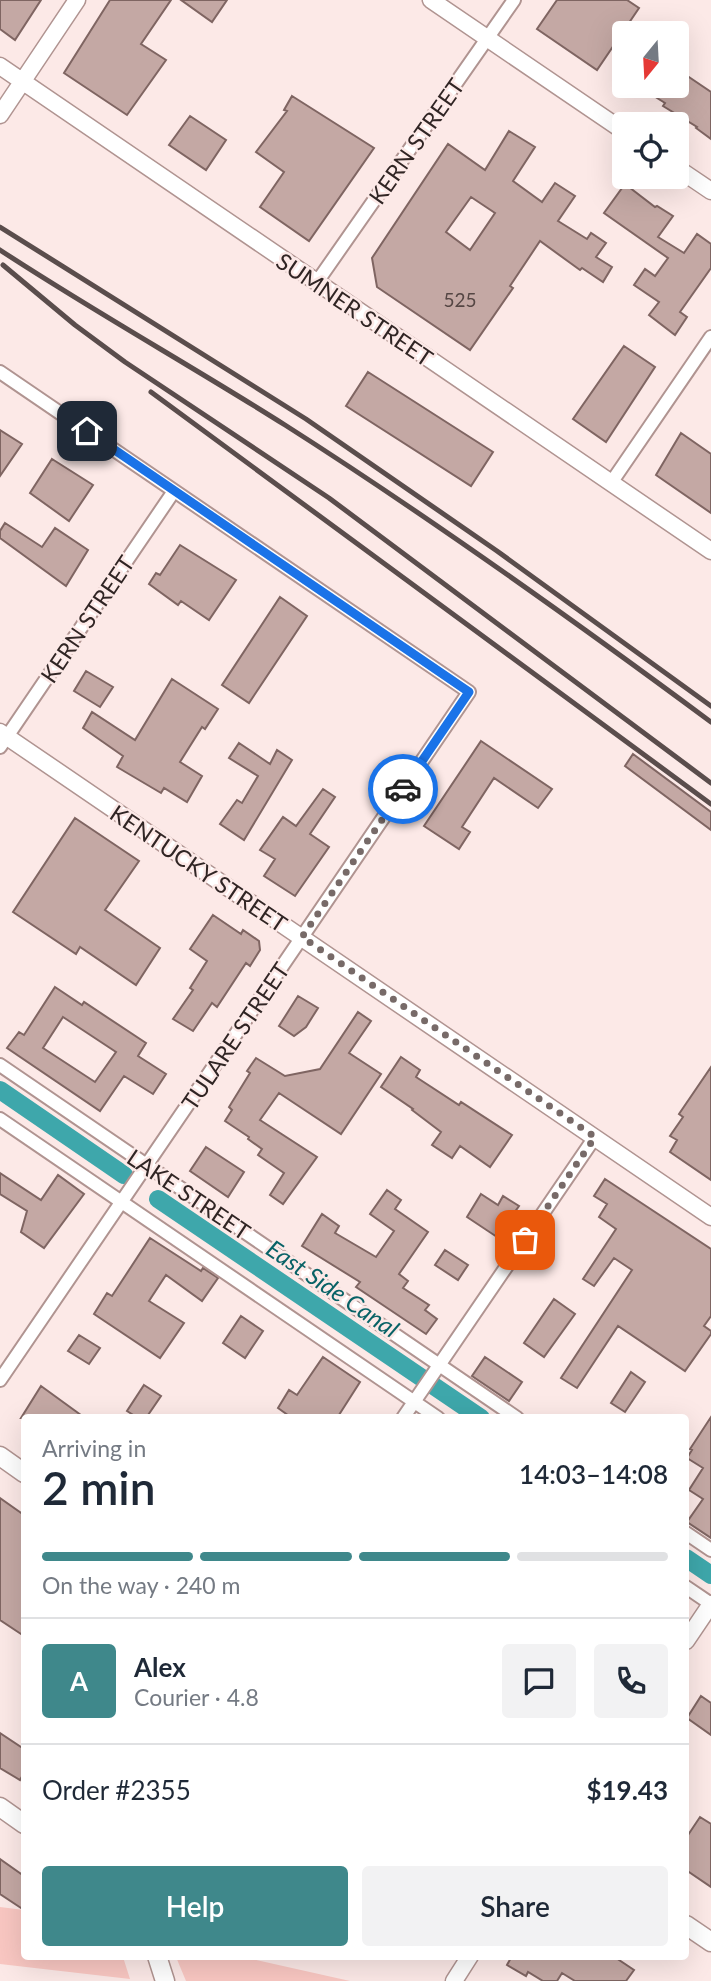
<!DOCTYPE html>
<html lang="en">
<head>
<meta charset="utf-8">
<style>
	body { margin:0; font-family:Lato,sans-serif; background:#f2f2f3; color:#1f2937; height:100vh; display:flex; flex-direction:column; font-size:26px; white-space:nowrap }
	* { box-sizing:border-box; margin:0 }
	p { font-size:23px; color:#747a83 }
	.icon { flex:none; width:38px; height:38px; fill:none; stroke:currentColor; stroke-width:2; stroke-linecap:round; stroke-linejoin:round }
	.map { position:relative; flex:1; overflow:hidden }
	.details { position:absolute; left:21px; top:1414px; width:668px; height:546px; display:flex; flex-direction:column; background:#fff; border-radius:7px; box-shadow:0 7px 28px #0002 }
	.details>* { flex:none }
	.needle { width:46px; rotate:198deg }
	.fabs { position:absolute; left:612px; top:21px; display:grid; gap:14px }
	.fabs a { display:grid; place-items:center; width:77px; height:77px; border-radius:7px; background:#fff; box-shadow:0 7px 28px #0002; font-size:35px }
	.pin { position:absolute; display:grid; place-items:center; width:60px; height:60px; color:#fff; margin:-30px; border-radius:14px; box-shadow:0 4px 10px #0006 }
	.courier { position:absolute; display:grid; place-items:center; width:70px; height:70px; margin:-35px; border:5px solid #1a73e8; border-radius:50%; background:#fff; color:#222; box-shadow:0 2px 9px #0007 }
	.summary em { font-style:normal; font-weight:600 }
	.summary div { display:flex; flex-direction:column-reverse }
	.summary { display:flex; align-items:center; justify-content:space-between; height:119px; padding:0 21px }
	h1 { font-size:46px; font-weight:600; line-height:52px }
	.bar { display:grid; grid-template-columns:repeat(4,1fr); gap:10px 7px; align-content:center; height:84px; padding:0 21px }
	.bar i { height:9px; border-radius:5px; background:#e0e1e3 }
	.bar .current { background:#3f888b }
	.bar p { grid-column:span 4 }
	.line { display:flex; align-items:center; gap:18px; padding:0 21px; border-top:2px solid #e0e1e3 }
	.line div { flex:1 }
	.round { display:grid; place-items:center; flex:none; width:74px; height:74px; border-radius:7px; background:#f2f2f3 }
	.cta { display:flex; gap:14px; margin-top:auto; padding:14px 21px }
	.cta a { flex:1; height:80px; border-radius:7px; background:#3f888b; color:#fff; font-size:28px; font-weight:600; line-height:80px; text-align:center }
	.cta a+a { background:#f2f2f3; color:#1f2937 }
	.map>svg:first-child { display:block }
	.green { fill:#f9c7c2 }
	.lines { fill:none; stroke-linecap:round; stroke-linejoin:round }
	.canal { stroke:#3ea7ab; stroke-width:18 }
	.building { fill:#c4a8a4; stroke:#7f6562; stroke-width:2; fill-rule:evenodd }
	.minor-casing { stroke:#b09491; stroke-width:16 }
	.tertiary-casing { stroke:#b09491; stroke-width:19 }
	.secondary-casing { stroke:#b09491; stroke-width:21 }
	.minor { stroke:#fff; stroke-width:12 }
	.tertiary { stroke:#fff; stroke-width:16 }
	.secondary { stroke:#fff; stroke-width:18 }
	.rail { stroke:#5a4d4c; stroke-width:5 }
	.done { stroke:#776a68; stroke-width:7; stroke-dasharray:0 12.6 }
	.route { stroke:#1a73e8; stroke-width:9 }
	.labels { text-anchor:middle; dominant-baseline:central; stroke-width:5; stroke-linejoin:round; paint-order:stroke }
	.number-label { font-size:19px; fill:#554644 }
	.street-label { font-size:23px; fill:#302524; stroke:#fce9e7 }
	.water-label { font-size:24px; font-style:italic; fill:#086266; stroke:#fce9e7 }
</style>
</head>
<body>
<div class="map">
<svg width="711" height="1981" viewBox="0 0 711 1981">
	<rect width="100%" height="100%" fill="#fce9e7"/>
	<path class="green" d="M0,1907L24,1910V1956L123,1957L130,1979L0,1964Z
		M176,1957H243L350,1981H186Z"/>
	<g class="lines">
		<path class="canal" d="M0,1090L124,1175
			M158,1199L481,1418
			M686,1558L711,1575"/>
	</g>
	<path class="building" d="M0,0H41L15,40L0,29Z
		M110,0H171L141,44L166,60L127,115L64,73Z
		M181,0H227L212,22Z
		M557,0H627L639,8L597,70L537,29Z
		M683,73L711,92V139L696,128L697,127L663,106L665,103L638,86H677Z
		M292,96L374,148L309,241L260,207L284,172L256,152L287,111L284,110Z
		M190,116L226,140L206,170L169,145Z
		M509,131L535,147L513,181L542,202L555,183L575,196L558,221L587,239L591,233L606,243L596,257L612,267L603,282L582,268L580,270L540,241L510,286L513,288L470,350L377,287L372,258L448,144L485,170ZM471,197L495,213L470,250L446,232Z
		M625,184L655,207L657,206L673,216L658,237L684,253L697,234L711,244V268L680,312L687,317L675,335L649,315L659,302L634,285L645,269L655,276L668,258L604,213Z
		M624,346L655,367L606,442L573,419Z
		M368,372L493,452L471,486L346,406Z
		M0,430L22,444L0,476Z
		M681,433L711,454V513L656,475Z
		M52,459L93,485L69,521L30,493Z
		M5,523L42,547L55,528L88,550L66,586L0,538V531Z
		M180,545L236,580L209,620L181,601L178,605L149,584L156,573L160,575Z
		M280,597L307,616L249,703L222,685Z
		M86,671L113,687L100,707L74,691Z
		M172,679L218,709L205,729L202,727L180,762L202,776L187,802L164,788L161,793L117,767L123,756L83,728L92,712L135,740Z
		M481,741L552,789L538,808L494,778L462,827L470,832L459,849L424,826Z
		M239,743L270,764L277,750L292,760L244,840L220,824L237,800L242,803L258,776L229,758Z
		M633,754L711,812V830L625,766Z
		M323,789L335,797L310,834L329,847L295,896L264,876L275,859L260,850L283,817L296,826Z
		M75,818L139,861L105,910L160,948L136,985L80,947L76,954L13,912Z
		M213,915L241,934L243,930L259,941L260,950L250,966L246,963L217,1007L212,1003L193,1031L173,1019L193,990L190,988L207,961L190,949Z
		M55,987L82,1005L84,1002L146,1043L138,1056L166,1074L153,1094L124,1076L100,1111L7,1048L19,1032L24,1035ZM63,1017L116,1052L95,1082L43,1048Z
		M298,996L318,1008L306,1027L294,1036L279,1026Z
		M358,1012L371,1021L349,1053L381,1074L341,1134L279,1093L260,1120L317,1157L283,1204L270,1195L284,1173L258,1155L262,1149L248,1139L249,1137L225,1121L232,1110L229,1107L250,1073L247,1071L256,1058L285,1076L320,1069Z
		M401,1057L420,1070L416,1077L459,1105L461,1102L512,1135L490,1167L460,1146L452,1158L432,1145L441,1132L412,1110L413,1109L381,1087Z
		M711,1067V1180L670,1152L677,1140L670,1136L683,1117L679,1114Z
		M206,1147L244,1172L228,1197L190,1171Z
		M0,1173L41,1200L58,1175L84,1194L44,1248L21,1232L27,1211L0,1194Z
		M605,1179L711,1249V1316L704,1326L711,1331V1334L685,1371L618,1326L577,1388L561,1378L632,1270L614,1258L594,1286L583,1279L616,1229L599,1217L607,1204L594,1196Z
		M387,1190L401,1200L395,1209L428,1232L399,1274L408,1281L403,1288L429,1305L425,1310L437,1319L426,1334L356,1287L360,1282L302,1246L322,1214L339,1226L335,1233L376,1257L394,1231L370,1214Z
		M481,1194L498,1205L503,1196L519,1206L497,1237L467,1217Z
		M150,1238L201,1271L203,1268L218,1278L202,1301L166,1275L149,1301L184,1323L160,1358L94,1314L107,1293L112,1296Z
		M445,1250L468,1265L458,1280L435,1265Z
		M554,1299L575,1314L544,1357L524,1343Z
		M241,1316L263,1331L245,1358L223,1343Z
		M79,1335L100,1348L89,1364L68,1351Z
		M323,1357L360,1382L337,1418H292L278,1408L289,1390L297,1395Z
		M485,1357L522,1382L509,1401L472,1376Z
		M631,1372L645,1382L625,1412L611,1403Z
		M144,1385L161,1396L146,1418H138L127,1411Z
		M41,1386L85,1418H21Z
		M711,1417V1538L687,1522L703,1499L689,1490L703,1468L687,1458L692,1450L690,1449Z
		M0,1498L24,1515V1636L0,1620Z
		M701,1696L711,1703V1735L687,1718Z
		M0,1733L24,1749V1773L20,1780L0,1768Z
		M700,1817L711,1824V1887L686,1870V1838Z
		M0,1859L24,1876V1910L0,1894Z
		M512,1956H613L634,1970L626,1981H575L562,1973L557,1981H543L528,1972L526,1976L507,1965Z"/>
	<g class="lines">
		<g class="minor-casing">
			<path id="minor" d="M317,282L514,0
				M0,372L469,692L0,1380
				M611,483L711,337
				M0,747L174,491
				M0,1065L517,1418
				M0,1119L438,1418
				M403,1418L595,1137
				M686,1533L711,1550
				M686,1587L711,1604"/>
		</g>
		<g class="tertiary-casing">
			<path id="tertiary" d="M431,0L625,132
				M0,66L711,551
				M0,115L77,0
				M677,168L711,191
				M0,732L711,1217
				M686,1641L711,1604
				M454,1981L470,1956"/>
		</g>
		<g class="secondary-casing">
			<path id="secondary" d="M0,1456L24,1473
				M0,1807L24,1824
				M686,1925L711,1942
				M157,1956L165,1981"/>
		</g>
		<use href="#minor" class="minor"/>
		<use href="#tertiary" class="tertiary"/>
		<use href="#secondary" class="secondary"/>
		<path class="rail" d="M0,227L306,419L497,551L711,706
			M0,250C93,311 190,365 285,425C431,518 572,619 711,722
			M3,265L75,325L125,362L329,498L711,783
			M151,392L711,804"/>
	</g>
	<g class="lines">
		<path class="done" d="M403,789L302,937L595,1137L525,1240"/>
		<path class="route" d="M87,431L469,692L403,789"/>
	</g>
	<g class="labels">
		<g class="number-label">
			<text x="460" y="299">525</text>
		</g>
		<g class="street-label">
			<text transform="translate(416 141) rotate(-55)">KERN STREET</text>
			<text transform="translate(355 309) rotate(34)">SUMNER STREET</text>
			<text transform="translate(87 619) rotate(-56)">KERN STREET</text>
			<text transform="translate(199 868) rotate(34)">KENTUCKY STREET</text>
			<text transform="translate(235 1036) rotate(-56)">TULARE STREET</text>
			<text transform="translate(189 1194) rotate(34)">LAKE STREET</text>
		</g>
		<g class="water-label">
			<text transform="translate(333 1288) rotate(34)">East Side Canal</text>
		</g>
	</g>
</svg>
<div class="fabs">
<a><svg class="needle" viewBox="-14 -14 28 28"><path d="M0-13l5 13h-10z" fill="#e53935"/><path d="M0 13l5-13h-10z" fill="#747a83"/></svg></a>
<a><svg class="icon" aria-label="locate" viewBox="0 0 24 24"><circle cx="12" cy="12" r="6"/><path d="M12 2v4M12 18v4M2 12h4M18 12h4"/></svg></a>
</div>
<div class="pin" style="left:525px;top:1240px;background:#ea580c"><svg class="icon" aria-label="bag" viewBox="0 0 24 24"><path d="M5 8h14l-1 12H6zM9 8a3 3 0 0 1 6 0"/></svg></div>
<div class="pin" style="left:87px;top:431px;background:#1f2937"><svg class="icon" aria-label="home" viewBox="0 0 24 24"><path d="M3 11l9-7 9 7M6 9v11h12V9"/></svg></div>
<div class="courier" style="left:403px;top:789px"><svg class="icon" aria-label="car" viewBox="0 0 24 24"><path d="M5 17H2v-5l4-1 3-4h7l3 4 3 1v5h-3M9 17h6M6 11h13"/><circle cx="7" cy="17" r="2"/><circle cx="17" cy="17" r="2"/></svg></div>
<section class="details">
<div class="summary"><div><h1>2 min</h1><p>Arriving in</p></div><em>14:03–14:08</em></div>
<div class="bar"><i class="current"></i><i class="current"></i><i class="current"></i><i></i><p>On the way · 240 m</p></div>
<div class="line" style="height:126px"><b class="round" style="background:#3f888b;color:#fff">A</b><div><b>Alex</b><p>Courier · 4.8</p></div><a class="round"><svg class="icon" aria-label="chat" viewBox="0 0 24 24"><path d="M4 5h16v11H9l-5 4z"/></svg></a><a class="round"><svg class="icon" aria-label="phone" viewBox="0 0 24 24"><path d="M5 4h4l2 5-3 2q2 4 5 5l2-3 5 2v4C11 20 4 13 5 4z"/></svg></a></div>
<div class="line" style="height:91px"><div>Order #2355</div><b>$19.43</b></div>
<div class="cta"><a>Help</a><a>Share</a></div>
</section>
</div>
</body>
</html>
